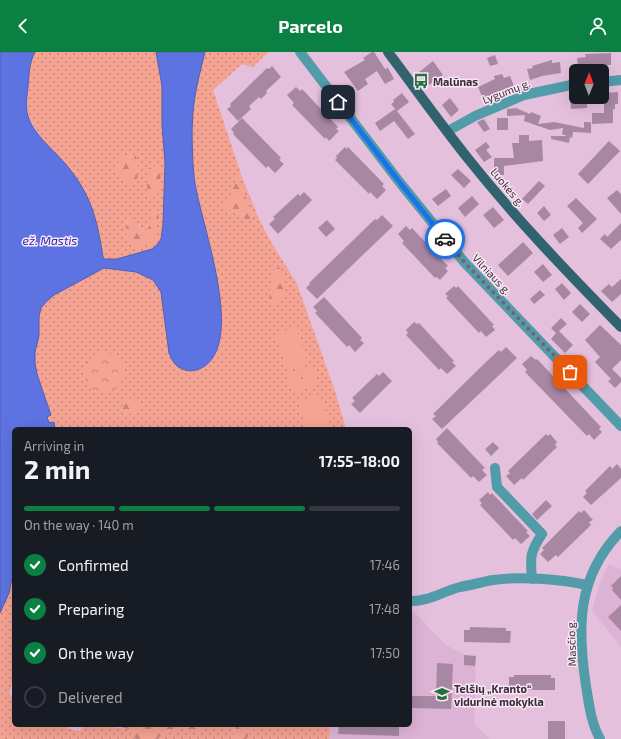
<!DOCTYPE html>
<html lang="en">
<head>
<meta charset="utf-8">
<style>
	body { margin:0; font-family:"Exo 2",sans-serif; background:#242831; color:#f1f3f6; height:100vh; display:flex; flex-direction:column; font-size:15px; white-space:nowrap }
	* { box-sizing:border-box; margin:0 }
	p { font-size:13px; color:#9ea1a6 }
	.icon { flex:none; width:22px; height:22px; fill:none; stroke:currentColor; stroke-width:2; stroke-linecap:round; stroke-linejoin:round }
	.map { position:relative; flex:1; overflow:hidden }
	.side { position:absolute; left:12px; top:375px; width:400px; height:300px; display:flex; flex-direction:column; background:#171b24; border-radius:6px; box-shadow:0 4px 16px #0002 }
	.side>* { flex:none }
	.needle { width:26px; rotate:1deg }
	.buttons { position:absolute; left:569px; top:12px; display:grid; gap:8px }
	.buttons a { display:grid; place-items:center; width:40px; height:40px; border-radius:6px; background:#171b24; box-shadow:0 4px 16px #0002; font-size:20px }
	.pin { position:absolute; display:grid; place-items:center; width:34px; height:34px; color:#fff; margin:-17px; border-radius:8px; box-shadow:0 2px 6px #0006 }
	.courier { position:absolute; display:grid; place-items:center; width:40px; height:40px; margin:-20px; border:3px solid #1a73e8; border-radius:50%; background:#fff; color:#222; box-shadow:0 1px 5px #0007 }
	.summary em { font-style:normal; font-weight:700 }
	.summary div { display:flex; flex-direction:column-reverse }
	.summary { display:flex; align-items:center; justify-content:space-between; height:68px; padding:0 12px }
	h1 { font-size:26px; font-weight:700; line-height:30px }
	.bar { display:grid; grid-template-columns:repeat(4,1fr); gap:6px 4px; align-content:center; height:48px; padding:0 12px }
	.bar i { height:5px; border-radius:3px; background:#363941 }
	.bar .on { background:#0b8043 }
	.bar p { grid-column:span 4 }
	ol { padding:0 12px; list-style:none }
	li { display:flex; align-items:center; gap:12px; height:44px }
	li p { margin-inline-start:auto }
	li .icon { padding:4px; border-radius:50%; background:#0b8043; color:#fff; stroke-width:4 }
	li:last-child { color:#9ea1a6 }
	li i { width:22px; height:22px; border:2px solid #363941; border-radius:50% }
	header { display:flex; justify-content:space-between; align-items:center; height:52px; padding:0 12px; background:#0b8043; color:#fff; font-size:18px; font-weight:700 }
	.map>svg:first-child { display:block }
	.built { fill:#dcb3d5 }
	.grass { fill:url(#grass-dots); fill-rule:evenodd }
	.forest { fill:url(#forest-firs) }
	.park { fill:url(#park-crowns) }
	.pitch { fill:#f5a393 }
	.water { fill:#5d73e1; stroke:#525eae }
	.building { fill:#a887a2 }
	.lines { fill:none; stroke-linecap:round; stroke-linejoin:round }
	.minor { stroke:#529ba9; stroke-width:10 }
	.major { stroke:#30636d; stroke-width:10 }
	.done { stroke:#766072; stroke-width:4; stroke-dasharray:0 7.2 }
	.route { stroke:#1a73e8; stroke-width:5 }
	.labels { text-anchor:middle; dominant-baseline:central; stroke-width:3; stroke-linejoin:round; paint-order:stroke }
	.poi-label { font-size:11px; font-weight:bold; fill:#3a2c38; stroke:#fae7f6; text-anchor:start }
	.street-label { font-size:11px; fill:#3a2c38; stroke:#fae7f6 }
	.water-label { font-size:12px; font-style:italic; fill:#2a2dae; stroke:#fae7f6 }
</style>
</head>
<body>
<header><svg class="icon" aria-label="back" viewBox="0 0 24 24"><path d="M15 5l-7 7 7 7"/></svg>Parcelo<svg class="icon" aria-label="person" viewBox="0 0 24 24"><circle cx="12" cy="8" r="4"/><path d="M4 21q1-7 8-7t8 7"/></svg></header>
<div class="map">
<svg width="621" height="687" viewBox="0 0 621 687">
	<defs>
		<pattern id="grass-dots" width="8" height="8" patternUnits="userSpaceOnUse"><rect width="8" height="8" fill="#f5a393"/><path d="M2 2h.1M6 6h.1" fill="none" stroke="#c78579" stroke-width="1.8" stroke-linecap="round"/></pattern>
		<pattern id="forest-firs" width="22" height="20" patternUnits="userSpaceOnUse"><rect width="22" height="20" fill="#f5a393"/><path d="M5 1l3.5 6h-7zM16 11l3.5 6h-7z" fill="#c78579"/></pattern>
		<pattern id="park-crowns" width="20" height="18" patternUnits="userSpaceOnUse"><rect width="20" height="18" fill="#f5a393"/><path d="M2 6a3 3 0 1 1 6 0M12 15a3 3 0 1 1 6 0" fill="none" stroke="#c78579"/></pattern>
	</defs>
	<rect width="100%" height="100%" fill="#e4c0dd"/>
	<path class="built" d="M609,512L621,517V595L592,559L599,533Z
		M410,558H412L446,593L464,603L476,604L474,671L489,687H329L330,673H410Z"/>
	<path class="grass" d="M35,0H156L162,34V73L165,111L163,173L161,187L158,193L152,197L117,207H104L92,156L82,136L69,116L44,90L30,68L27,60L30,9ZM154,158L146,193L126,182L127,170L130,165L139,172L142,180L148,177Z
		M205,0H268L253,15L242,12L213,38L243,128L259,167L271,190L297,232L335,339L346,377H55L54,370L49,372L47,365L51,363L37,322L35,311V300L39,284V265L41,256L46,250L54,243L104,216L136,220L153,228L161,240L169,301L182,317C192,320 200,319 208,312C244,281 198,165 194,124C192,103 191,71 194,51C196,34 201,17 205,0ZM238,125L253,165L235,161L232,158L223,154L228,150Z
		M14,517V630H12L9,642L14,646V673H65L69,677L80,679L83,673H107L113,675L128,677L134,681L136,687H0V561L9,541Z
		M207,673H235L236,677L232,687H157L167,679L180,674L199,681Z
		M257,673H330L329,687H246Z"/>
	<path class="forest" d="M131,102L136,104L138,114L137,130L132,131L122,129L117,120L119,104L124,105L125,109Z
		M153,114L158,115L161,121L159,141L155,144L149,143L147,134L149,116Z
		M238,124L253,165L247,168L232,158L225,159L223,154L228,150Z
		M154,157L159,162L154,188L146,193L137,197C135,195 131,193 129,191C124,183 126,172 130,165L135,166L142,180L148,177Z
		M275,215H278C289,223 285,241 279,252L274,251L269,247L272,223Z
		M130,346L141,348V353L138,358L128,362L122,359L123,351Z
		M107,673H207L199,681L180,675L175,683L167,679L157,687H136C130,672 119,677 107,673Z
		M235,673H257L246,687H232L236,677Z"/>
	<path class="park" d="M84 321a20 20 0 1 1 40 0a20 20 0 1 1-40 0Z"/>
	<path class="pitch" d="M296,275L308,312L288,318L276,282Z
		M312,313L319,332L307,336L301,317Z
		M297,318L304,338L292,341L286,322Z
		M320,342L332,377H307L298,349Z"/>
	<path class="water" d="M0,0H35C29,11 29,23 28,35C27,43 26,52 27,60C31,82 55,98 68,115C73,121 78,128 82,135C95,157 99,180 103,205L104,207H117L152,197L157,193L161,187L163,173L165,111L162,73V34L156,0H205C201,17 196,34 194,51C191,71 192,103 194,124C198,165 246,284 205,314C199,318 192,320 185,318C175,315 173,310 169,301L161,240L153,228L136,220L104,216L54,243L46,250L41,256L39,265V284L35,300V311L37,322L51,363L47,365L49,371L54,370L55,377H14V517L9,541L0,561Z"/>
	<path class="building" d="M372,0H374L385,17L388,16L394,27L385,32L377,19L365,27L368,32L358,39L344,20L365,8L363,6Z
		M611,1V13H591V15L578,17L577,6L586,5L585,2Z
		M495,3L498,12L490,14L487,6Z
		M552,8V11L560,10L561,21L542,24L530,28L527,17L533,16L532,14Z
		M433,9L443,23L429,33L419,20Z
		M272,14L281,25L266,39L267,41L261,47L259,45L249,54L251,57L238,69L227,57L231,54L230,52L267,16L269,17Z
		M502,22L504,26L510,24L514,34L483,47L478,35L495,27L494,24Z
		M296,35L300,39L302,37L338,75L336,77L339,79L329,89L326,85L325,87L292,53L294,51L287,43Z
		M618,40V52H615V57H613V71L592,72V61H604V41Z
		M402,41L409,50L397,59L415,82L408,87L394,69L380,79L375,71L395,57L391,52L394,50L393,48Z
		M570,45L587,46V56L571,57Z
		M450,46L459,58L451,65L442,53Z
		M516,56L530,62L531,60L541,64L538,72L554,70L584,76V70H591V81L573,80L572,86L570,85L569,91L551,87V84H567L562,82L563,76L550,78L524,69L525,63L507,64V57Z
		M242,66L281,106L279,108L284,112L275,121L268,114L266,116L233,82L234,81L231,77Z
		M497,66H508V78H497Z
		M484,67L490,77L484,80L477,70Z
		M519,83H529V89L542,88L543,109L504,114V123H494V106H514L512,91H519Z
		M609,89L620,99L588,132L578,122Z
		M486,90L490,95L486,98L492,105L484,110L475,98Z
		M345,95L346,97L348,95L384,132L382,134L386,138L377,147L370,140L369,142L335,108L337,106L336,104Z
		M458,117L471,129L464,136L451,123Z
		M539,129L545,134L528,152L522,147Z
		M446,137L451,144L438,154L432,147Z
		M617,138L621,142V162L607,146Z
		M304,140L312,148L278,182L269,172L275,167L273,165L298,142L300,144Z
		M472,144L479,152L465,165L458,156Z
		M576,146L597,167L582,181L578,176L583,171L567,154Z
		M544,154L551,163L544,169L537,161Z
		M493,155L504,168L494,176L483,163Z
		M382,163L393,174L317,247L306,236L310,232L309,231L375,167L377,168Z
		M327,168L335,177L326,185L318,176Z
		M621,171V188L611,197L600,187L605,182L607,185Z
		M406,174L410,178L412,176L448,214L445,216L448,219L440,228L437,225L435,226L402,191L404,189L398,182Z
		M562,176L569,185L560,192L553,183Z
		M523,190L533,201L508,224L498,213Z
		M543,212L552,223L543,230L534,220Z
		M621,227V242L612,250L601,239L609,232L612,235Z
		M562,231L571,241L564,248L555,237Z
		M454,234L456,236L458,234L494,273L492,274L495,278L486,285L481,279L479,281L446,246L448,244L445,242Z
		M540,238L545,243L534,252L530,247Z
		M324,245L362,286L360,288L364,291L355,300L349,293L347,295L315,261L317,259L313,255Z
		M580,252L590,262L582,270L572,260Z
		M561,266L567,272L559,279L573,293L565,301L551,287L556,281L551,276Z
		M414,270L417,272L419,271L454,309L452,310L456,314L447,322L441,316L439,318L406,283L408,281L406,278Z
		M600,273L621,293V308L612,317L621,326V330L615,336L608,329L611,327L595,310L600,305L585,288Z
		M506,295L517,306L442,377L432,367L436,364L433,362L485,311L499,298L501,300Z
		M531,304L536,308L537,307L601,375L599,377L602,380L594,388L589,382L587,384L525,320L527,318L522,312Z
		M383,320L392,329L360,361L351,352L355,349L352,346L377,322L379,324Z
		M447,376L485,416L482,418L487,423L479,430L473,424L471,426L437,391L438,390L436,387Z
		M546,382L548,384L550,382L557,390L555,393L557,395L523,428L522,426L514,433L506,424L510,421L508,419Z
		M493,390L499,396L491,404L485,397Z
		M617,412L621,417V426L591,453L583,445L587,441L585,439L610,414L612,417Z
		M488,440L490,443L492,441L528,479L526,480L530,484L521,492L515,486L513,488L480,453L482,451L479,448Z
		M546,448L552,454L537,468L532,462Z
		M584,458L593,468L589,470L591,473L558,505L556,503L548,510L540,502L544,498L542,496L579,459L581,461Z
		M621,524V548L612,538L613,536L611,534Z
		M621,553V579L608,565Z
		M470,575L506,576V579H511L510,591L464,590V578H470Z
		M464,603L476,604L475,614L464,613Z
		M437,611L453,612L451,657L410,656V644H436Z
		M514,623H551V626H555V638H509V625H514Z
		M548,669H565V687H548Z
		M339,673H399V684L338,682Z"/>
	<g class="lines">
		<path class="minor" d="M300,0L401,132L465,211L621,374
			M602,30L621,28
			M448,79L475,64L524,43L576,32
			M495,416L497,435L542,482C530,500 530,505 532,527
			M410,549C427,550 444,539 460,535C471,533 482,530 493,528C521,524 559,527 587,533
			M600,687C591,671 589,652 586,634C577,575 577,524 621,479"/>
		<path class="major" d="M388,0C415,36 442,74 470,109C517,168 569,222 621,275"/>
	</g>
	<g class="lines">
		<path class="done" d="M445,187L465,211L570,320"/>
		<path class="route" d="M338,50L401,132L445,187"/>
	</g>
	<defs>
		<g id="bus-bare" transform="scale(1.2)"><path d="M-5-6H5V4H4V6H2V4H-2V6H-4V4H-5ZM-3.5-4V0h7V-4ZM-3.5 1.2v1.5H-2V1.2ZM2 1.2v1.5H3.5V1.2Z" fill="#247140" stroke="#fae7f6" stroke-width="2.5" paint-order="stroke"/></g>
		<g id="school-bare" transform="scale(1.2)"><path d="M0-5L7-2L0 1L-7-2ZM-4 1L0 2.5L4 1V4Q0 6-4 4Z" fill="#247140" stroke="#fae7f6" stroke-width="2.5" paint-order="stroke"/></g>
	</defs>
	<g fill-rule="evenodd">
		<use href="#bus-bare" x="421" y="29"/>
		<use href="#school-bare" x="442" y="642"/>
	</g>
	<g class="labels">
		<g class="poi-label">
			<text x="433" y="29">Malūnas</text>
			<text x="454" y="636">Telšių „Kranto“<tspan x="454" dy="13">vidurinė mokykla</tspan></text>
		</g>
		<g class="street-label">
			<text transform="translate(506 39) rotate(-21)">Lygumų g.</text>
			<text transform="translate(508 135) rotate(50)">Luokės g.</text>
			<text transform="translate(492 222) rotate(47)">Vilniaus g.</text>
			<text transform="translate(571 591) rotate(-92)">Masčio g.</text>
		</g>
		<g class="water-label">
			<text x="50" y="188">ež. Mastis</text>
		</g>
	</g>
</svg>
<div class="buttons">
<a><svg class="needle" viewBox="-14 -14 28 28"><path d="M0-13l5 13h-10z" fill="#e53935"/><path d="M0 13l5-13h-10z" fill="#9ea1a6"/></svg></a>
</div>
<div class="pin" style="left:570px;top:320px;background:#ea580c"><svg class="icon" aria-label="bag" viewBox="0 0 24 24"><path d="M5 8h14l-1 12H6zM9 8a3 3 0 0 1 6 0"/></svg></div>
<div class="pin" style="left:338px;top:50px;background:#1f2937"><svg class="icon" aria-label="home" viewBox="0 0 24 24"><path d="M3 11l9-7 9 7M6 9v11h12V9"/></svg></div>
<div class="courier" style="left:445px;top:187px"><svg class="icon" aria-label="car" viewBox="0 0 24 24"><path d="M5 17H2v-5l4-1 3-4h7l3 4 3 1v5h-3M9 17h6M6 11h13"/><circle cx="7" cy="17" r="2"/><circle cx="17" cy="17" r="2"/></svg></div>
<section class="side">
<div class="summary"><div><h1>2 min</h1><p>Arriving in</p></div><em>17:55–18:00</em></div>
<div class="bar"><i class="on"></i><i class="on"></i><i class="on"></i><i></i><p>On the way · 140 m</p></div>
<ol>
<li><svg class="icon" aria-label="check" viewBox="0 0 24 24"><path d="M5 12l5 5 9-10"/></svg>Confirmed<p>17:46</p></li>
<li><svg class="icon" aria-label="check" viewBox="0 0 24 24"><path d="M5 12l5 5 9-10"/></svg>Preparing<p>17:48</p></li>
<li><svg class="icon" aria-label="check" viewBox="0 0 24 24"><path d="M5 12l5 5 9-10"/></svg>On the way<p>17:50</p></li>
<li><i></i>Delivered</li>
</ol>
</section>
</div>
</body>
</html>
